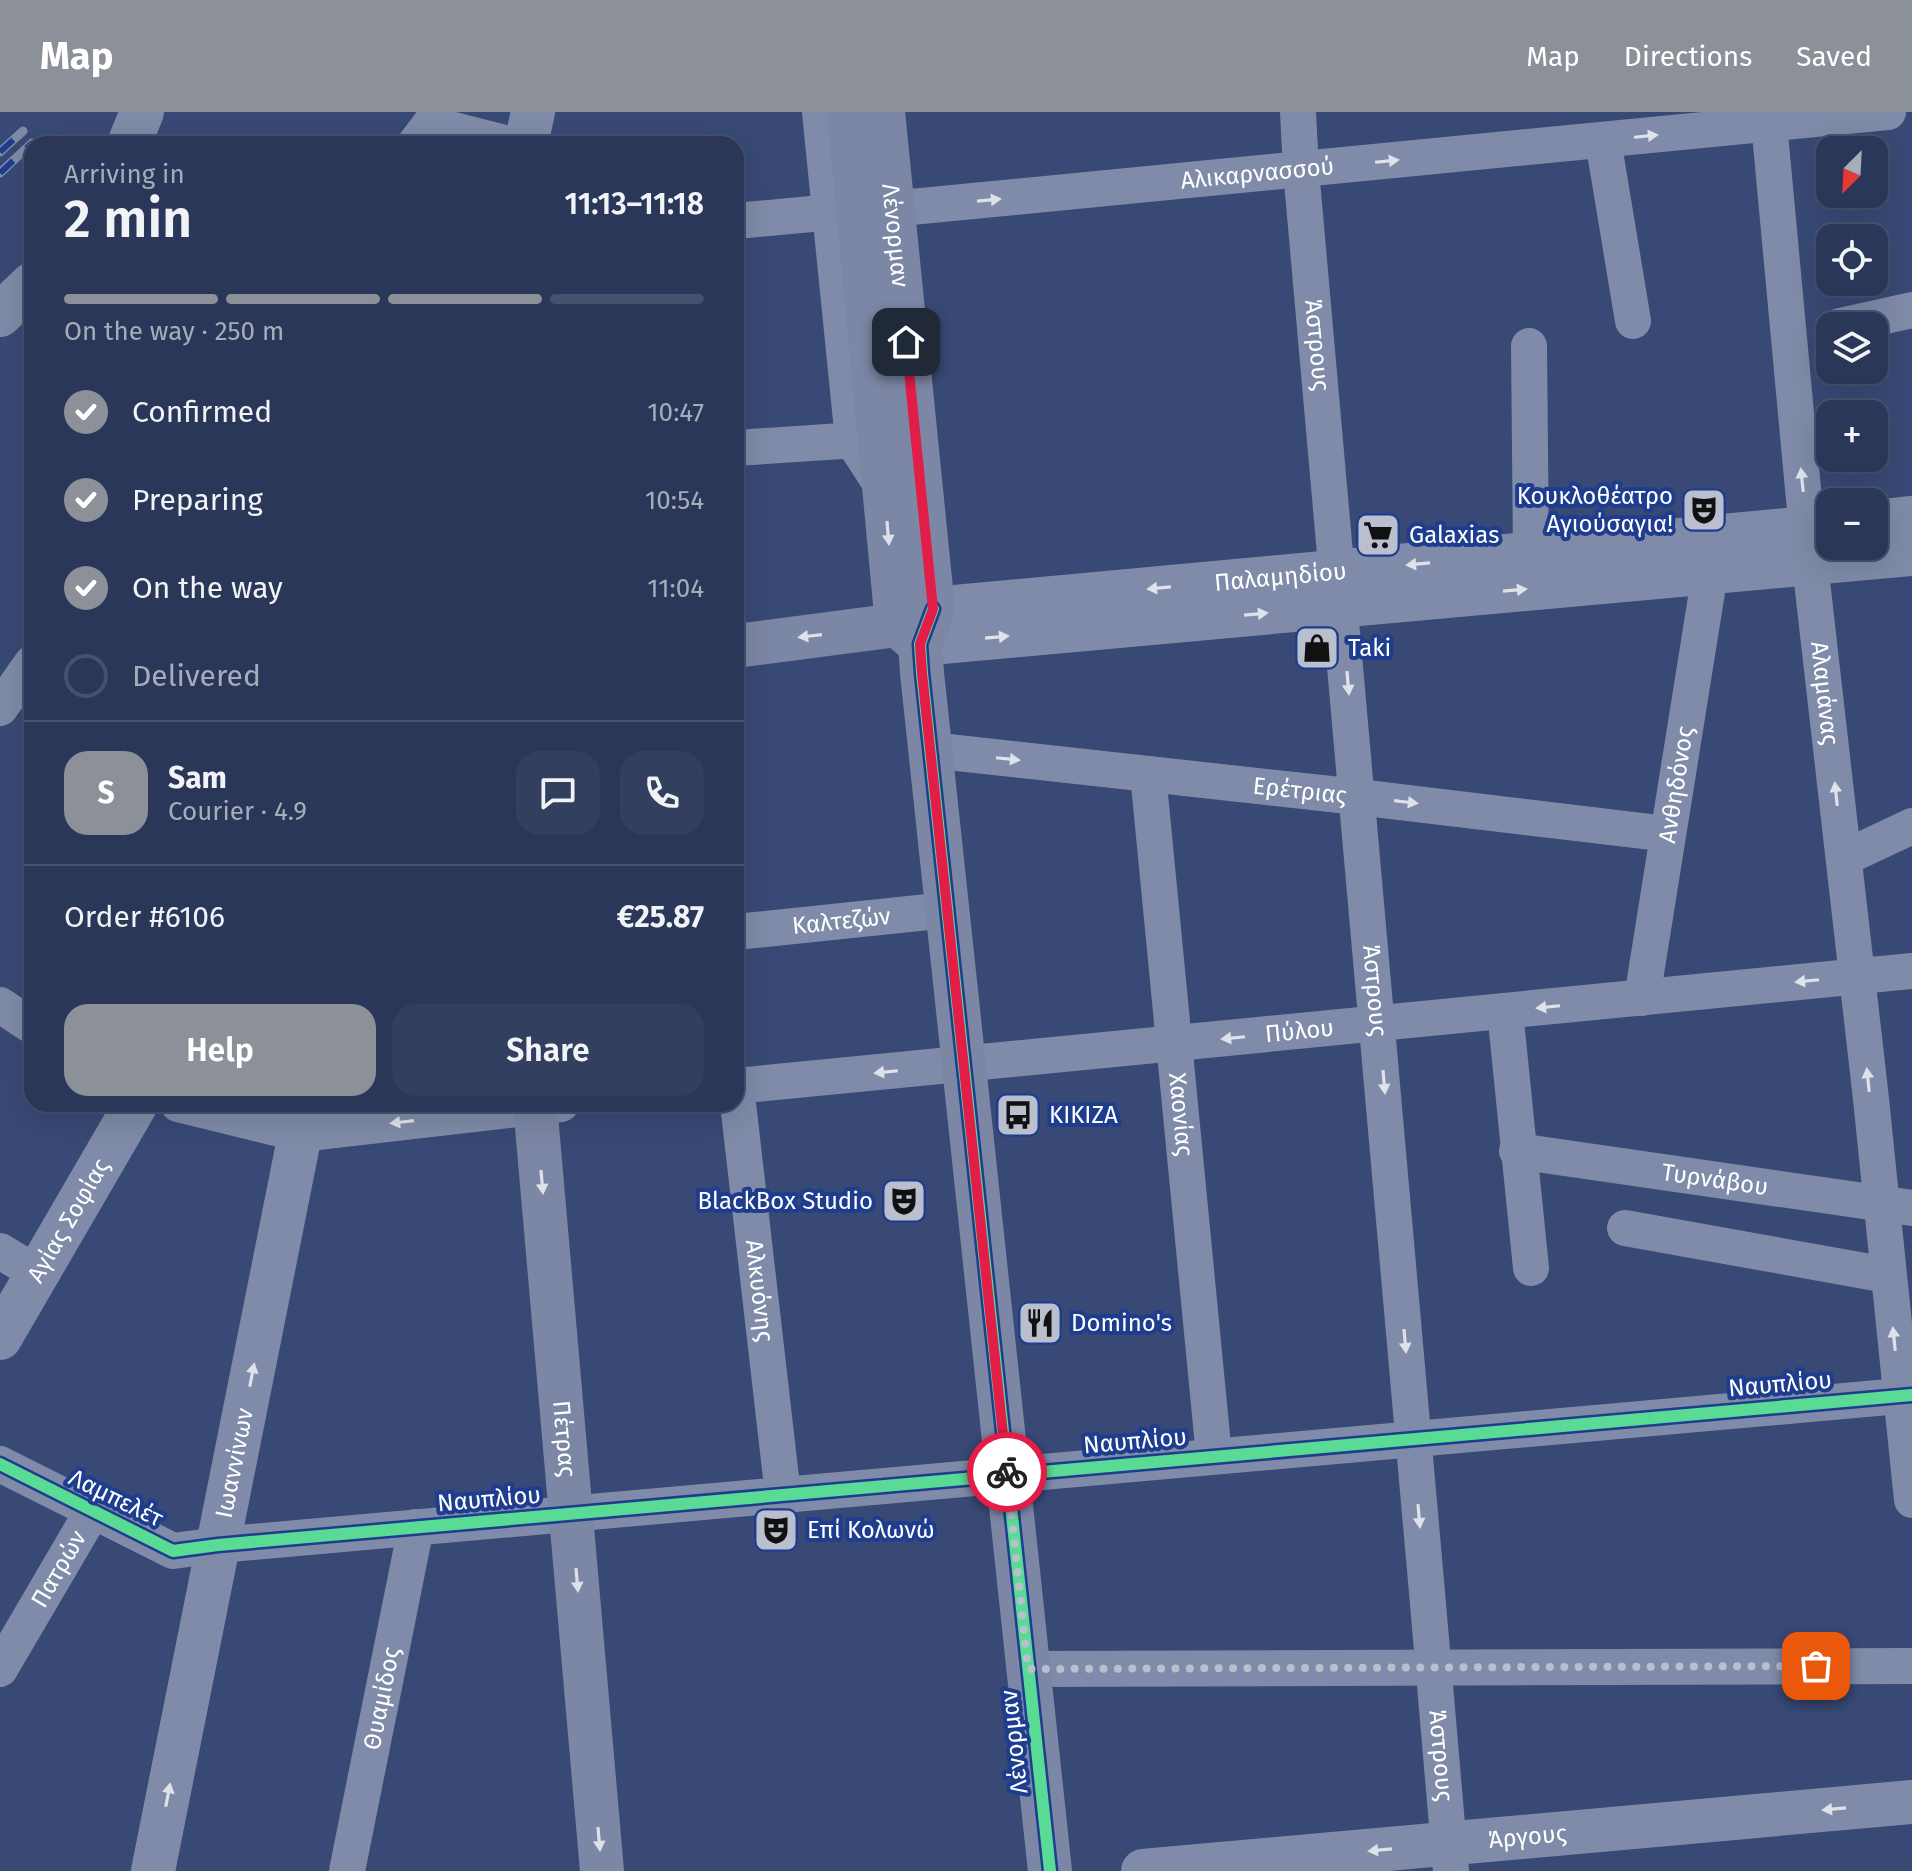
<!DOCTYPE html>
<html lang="en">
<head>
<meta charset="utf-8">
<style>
	body { margin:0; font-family:"Fira Sans",sans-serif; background:#323f5e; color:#f1f3f6; height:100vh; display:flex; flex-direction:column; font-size:30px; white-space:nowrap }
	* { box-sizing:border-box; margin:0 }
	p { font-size:26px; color:#a5acba }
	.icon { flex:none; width:44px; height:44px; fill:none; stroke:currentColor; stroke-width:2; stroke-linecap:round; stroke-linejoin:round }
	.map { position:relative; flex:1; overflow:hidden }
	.side { position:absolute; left:24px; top:24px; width:720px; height:976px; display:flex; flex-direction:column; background:#2a3758; border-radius:24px; box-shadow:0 8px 32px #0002,0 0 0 2px #46516e }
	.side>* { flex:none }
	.needle { width:52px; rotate:204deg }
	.tools { position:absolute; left:1816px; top:24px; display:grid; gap:16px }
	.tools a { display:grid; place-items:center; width:72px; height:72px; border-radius:16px; background:#2a3758; box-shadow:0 8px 32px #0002,0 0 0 2px #46516e; font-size:40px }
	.pin { position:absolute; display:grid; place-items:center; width:68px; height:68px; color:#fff; margin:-34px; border-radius:16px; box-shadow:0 4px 12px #0006 }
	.courier { position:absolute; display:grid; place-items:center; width:80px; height:80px; margin:-40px; border:6px solid #e11d48; border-radius:50%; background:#fff; color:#222; box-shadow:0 2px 10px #0007 }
	.head em { font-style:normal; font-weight:600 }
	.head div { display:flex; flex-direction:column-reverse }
	.head { display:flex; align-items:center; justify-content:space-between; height:136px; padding:0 40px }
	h1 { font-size:52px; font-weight:600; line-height:60px }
	.bar { display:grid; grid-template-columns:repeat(4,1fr); gap:12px 8px; align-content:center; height:96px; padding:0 40px }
	.bar i { height:10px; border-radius:6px; background:#46516e }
	.bar .active { background:#8c9099 }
	.bar p { grid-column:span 4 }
	.line { display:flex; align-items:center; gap:20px; padding:0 40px; border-top:2px solid #46516e }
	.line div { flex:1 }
	.round { display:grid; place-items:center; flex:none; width:84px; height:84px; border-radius:24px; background:#323f5e }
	ol { padding:0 40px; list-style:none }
	li { display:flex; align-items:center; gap:24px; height:88px }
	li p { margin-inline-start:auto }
	li .icon { padding:8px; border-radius:50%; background:#8c9099; color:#fff; stroke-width:4 }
	li:last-child { color:#a5acba }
	li i { width:44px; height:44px; border:4px solid #46516e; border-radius:50% }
	.action { display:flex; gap:16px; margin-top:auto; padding:16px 40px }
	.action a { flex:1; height:92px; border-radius:24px; background:#8c9099; color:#fff; font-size:32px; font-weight:600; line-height:92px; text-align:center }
	.action a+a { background:#323f5e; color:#f1f3f6 }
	header { display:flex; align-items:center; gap:48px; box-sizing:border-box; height:112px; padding:0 40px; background:#8c9099; color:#fff }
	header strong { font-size:38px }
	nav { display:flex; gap:44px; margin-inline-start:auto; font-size:28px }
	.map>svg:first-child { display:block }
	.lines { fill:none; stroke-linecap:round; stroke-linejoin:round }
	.minor { stroke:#7f8ba8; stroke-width:36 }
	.tertiary { stroke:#7f8ba8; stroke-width:44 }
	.secondary { stroke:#7c87a5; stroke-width:44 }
	.rail-casing { stroke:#7f8ba8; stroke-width:9 }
	.rail { stroke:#1f3d8e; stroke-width:6; stroke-dasharray:18; stroke-linecap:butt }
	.cycleway-casing { stroke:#1f3d8e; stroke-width:17 }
	.cycleway { stroke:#5adb95; stroke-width:12 }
	.oneway { fill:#dfe2e9 }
	.oneway2 { fill:#dee1e8 }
	.done { stroke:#b9bfcf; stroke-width:8; stroke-dasharray:0 14.4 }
	.route { stroke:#e11d48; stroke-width:10 }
	.labels { text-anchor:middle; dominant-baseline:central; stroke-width:8; stroke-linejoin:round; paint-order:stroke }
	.street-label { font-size:24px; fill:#fff; stroke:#1f3d8e }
	.poi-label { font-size:24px; fill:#fff; stroke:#1f3d8e; text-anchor:start }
</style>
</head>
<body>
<header>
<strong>Map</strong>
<nav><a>Map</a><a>Directions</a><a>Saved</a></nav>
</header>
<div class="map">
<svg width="1912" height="1759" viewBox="0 0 1912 1759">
	<rect width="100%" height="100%" fill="#384975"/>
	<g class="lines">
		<g class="minor">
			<path id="s1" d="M1298,0L1301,58C1354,625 1402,1192 1451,1759"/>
			<path id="s2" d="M1768,0L1810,452L1871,987L1912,1388"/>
			<path d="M1603,28L1633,209"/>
			<path d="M415,32L430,12L509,32"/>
			<path id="s3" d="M911,95L1888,0"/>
			<path d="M736,109L833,100"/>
			<path d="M1840,214L1912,198"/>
			<path d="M1529,234L1531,441"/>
			<path d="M736,336L857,328"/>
			<path d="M0,596L32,551"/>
			<path id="s4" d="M930,638L1358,685L1668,722"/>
			<path id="s5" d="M1148,662L1214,1344"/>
			<path d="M1844,746L1912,714"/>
			<path id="s6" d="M736,820L947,798"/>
			<path id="s7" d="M1642,886L1710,461"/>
			<path d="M0,893L32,914"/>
			<path d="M1505,899L1531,1156"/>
			<path id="s8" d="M736,974L1912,859"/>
			<path id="s9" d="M736,974L783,1383"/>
			<path d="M178,992L300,1022L561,992"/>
			<path id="s10" d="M1517,1039L1912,1096"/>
			<path d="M1625,1116L1887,1163"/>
			<path d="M0,1139L38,1162"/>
			<path d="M0,1352L173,1439L218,1433L1912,1283"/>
			<path id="s11" d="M0,1557L92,1400"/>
			<path d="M1028,1557L1912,1554"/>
			<path id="s12" d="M347,1759L416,1415"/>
		</g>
		<g class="tertiary">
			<path d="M824,0L857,328L883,368"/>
			<path d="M129,32L142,0"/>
			<path d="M526,32L533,0"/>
			<path d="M0,203L32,172"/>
			<path d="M1874,410L1912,406"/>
			<path id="s13" d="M899,512L933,497L1830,414"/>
			<path d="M920,532L1912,442"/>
			<path id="s14" d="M0,1226L136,992"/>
			<path id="s15" d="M153,1759L306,992"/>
			<path id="s16" d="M1143,1759L1912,1690"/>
		</g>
		<g class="secondary">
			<path d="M849,0L897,513L920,532"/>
			<path id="s17" d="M883,0L933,497L920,532L922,561L1050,1759"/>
			<path d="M736,534L897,513"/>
			<path id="s18" d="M535,992L602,1759"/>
		</g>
		<g class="rail-casing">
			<path id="rail" d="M0,40L23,19
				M0,61L32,31"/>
		</g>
		<use href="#rail" class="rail"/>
		<g class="cycleway-casing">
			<path id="cycleway" d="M933,497L920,532L922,561L1050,1759
				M0,1352L173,1439L218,1433L1912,1283"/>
		</g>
		<use href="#cycleway" class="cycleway"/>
	</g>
	<defs><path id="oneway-solid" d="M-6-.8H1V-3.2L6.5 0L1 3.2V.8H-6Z" transform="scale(2)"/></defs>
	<g class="oneway">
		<use href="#oneway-solid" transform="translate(1646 24) rotate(-6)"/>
		<use href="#oneway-solid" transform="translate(1387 49) rotate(-6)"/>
		<use href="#oneway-solid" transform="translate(989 88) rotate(-5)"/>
		<use href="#oneway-solid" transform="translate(1802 368) rotate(-96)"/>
		<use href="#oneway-solid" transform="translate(1418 452) rotate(175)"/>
		<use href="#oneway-solid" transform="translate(1159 476) rotate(175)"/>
		<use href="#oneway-solid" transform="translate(1515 478) rotate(-5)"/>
		<use href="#oneway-solid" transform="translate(1256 502) rotate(-5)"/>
		<use href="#oneway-solid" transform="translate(997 525) rotate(-5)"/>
		<use href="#oneway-solid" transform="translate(1348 571) rotate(85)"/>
		<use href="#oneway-solid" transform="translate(1008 647) rotate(6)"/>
		<use href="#oneway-solid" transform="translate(1836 682) rotate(-96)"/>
		<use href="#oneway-solid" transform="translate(1406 690) rotate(7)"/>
		<use href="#oneway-solid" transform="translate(1807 869) rotate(174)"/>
		<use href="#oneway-solid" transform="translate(1548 895) rotate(174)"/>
		<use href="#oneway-solid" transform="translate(1233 926) rotate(174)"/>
		<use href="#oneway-solid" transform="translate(886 960) rotate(174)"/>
		<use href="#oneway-solid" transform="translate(1868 968) rotate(-96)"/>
		<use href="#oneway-solid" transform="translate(1384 970) rotate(85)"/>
		<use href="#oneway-solid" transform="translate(402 1010) rotate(173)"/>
		<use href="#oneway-solid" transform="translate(1894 1227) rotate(-96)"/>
		<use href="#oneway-solid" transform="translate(1405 1229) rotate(85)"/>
		<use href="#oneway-solid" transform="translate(252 1263) rotate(-79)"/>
		<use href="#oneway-solid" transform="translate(1419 1404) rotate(85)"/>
		<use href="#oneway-solid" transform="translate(168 1683) rotate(-79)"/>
		<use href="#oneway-solid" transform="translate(1834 1697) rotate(175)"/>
		<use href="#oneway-solid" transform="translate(1380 1738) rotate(175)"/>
	</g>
	<g class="oneway2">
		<use href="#oneway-solid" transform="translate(888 421) rotate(85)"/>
		<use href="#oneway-solid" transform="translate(810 524) rotate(173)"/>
		<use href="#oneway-solid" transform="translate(542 1070) rotate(85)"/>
		<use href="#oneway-solid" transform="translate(577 1468) rotate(85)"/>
		<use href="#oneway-solid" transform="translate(599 1727) rotate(85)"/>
	</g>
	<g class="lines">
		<path class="done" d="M1007,1360L1028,1557L1816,1554"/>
		<path class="route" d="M906,230L933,497L920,532L922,561L1007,1360"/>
	</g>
	<defs>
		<g id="theatre-square" transform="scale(2.3)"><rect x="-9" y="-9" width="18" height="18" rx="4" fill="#b9bfcf" stroke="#1f3d8e"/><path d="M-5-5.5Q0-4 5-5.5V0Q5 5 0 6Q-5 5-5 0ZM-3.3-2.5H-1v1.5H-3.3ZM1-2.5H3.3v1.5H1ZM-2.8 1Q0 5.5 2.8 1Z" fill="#111"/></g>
		<g id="supermarket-square" transform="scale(2.3)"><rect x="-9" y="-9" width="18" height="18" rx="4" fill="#b9bfcf" stroke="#1f3d8e"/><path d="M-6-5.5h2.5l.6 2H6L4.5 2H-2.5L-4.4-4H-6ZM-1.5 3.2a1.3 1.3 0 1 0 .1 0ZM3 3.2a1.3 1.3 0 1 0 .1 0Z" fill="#111"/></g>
		<g id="shop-square" transform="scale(2.3)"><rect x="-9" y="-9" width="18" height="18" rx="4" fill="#b9bfcf" stroke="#1f3d8e"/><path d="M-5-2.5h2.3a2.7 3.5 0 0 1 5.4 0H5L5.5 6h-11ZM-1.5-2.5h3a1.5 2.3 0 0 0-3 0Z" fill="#111"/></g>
		<g id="bus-square" transform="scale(2.3)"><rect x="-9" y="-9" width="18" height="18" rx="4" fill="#b9bfcf" stroke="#1f3d8e"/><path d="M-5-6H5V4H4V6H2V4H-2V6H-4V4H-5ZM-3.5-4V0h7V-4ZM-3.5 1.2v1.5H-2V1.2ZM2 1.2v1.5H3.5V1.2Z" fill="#111"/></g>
		<g id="restaurant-square" transform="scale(2.3)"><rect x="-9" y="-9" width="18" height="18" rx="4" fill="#b9bfcf" stroke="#1f3d8e"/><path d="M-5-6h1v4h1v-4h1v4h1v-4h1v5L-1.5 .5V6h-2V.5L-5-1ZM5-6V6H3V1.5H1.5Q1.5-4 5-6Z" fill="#111"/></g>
	</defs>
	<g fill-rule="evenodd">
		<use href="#theatre-square" x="1704" y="398"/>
		<use href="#supermarket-square" x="1378" y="423"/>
		<use href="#shop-square" x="1317" y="536"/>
		<use href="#bus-square" x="1018" y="1003"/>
		<use href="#theatre-square" x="904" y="1089"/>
		<use href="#restaurant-square" x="1040" y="1211"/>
		<use href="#theatre-square" x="776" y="1418"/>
	</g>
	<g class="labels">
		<g class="street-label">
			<text stroke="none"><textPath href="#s3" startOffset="348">Αλικαρνασσού</textPath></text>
			<text stroke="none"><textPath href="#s17" startOffset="124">Λένορμαν</textPath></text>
			<text stroke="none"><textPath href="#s1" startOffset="234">Άστρους</textPath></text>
			<text stroke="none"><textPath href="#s13" startOffset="386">Παλαμηδίου</textPath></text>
			<text stroke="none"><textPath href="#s2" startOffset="584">Αλαμάνας</textPath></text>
			<text stroke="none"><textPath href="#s7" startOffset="216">Ανθηδόνος</textPath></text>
			<text stroke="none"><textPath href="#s4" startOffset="372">Ερέτριας</textPath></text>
			<text stroke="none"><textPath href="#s6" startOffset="106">Καλτεζών</textPath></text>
			<text stroke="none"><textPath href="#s1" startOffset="882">Άστρους</textPath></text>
			<text stroke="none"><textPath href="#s8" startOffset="566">Πύλου</textPath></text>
			<text stroke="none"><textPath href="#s5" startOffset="342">Χαονίας</textPath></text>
			<text stroke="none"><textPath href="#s10" startOffset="200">Τυρνάβου</textPath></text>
			<text stroke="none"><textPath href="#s14" startOffset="136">Αγίας Σοφίας</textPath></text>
			<text stroke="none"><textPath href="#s9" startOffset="206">Αλκυόνης</textPath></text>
			<text transform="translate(1780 1272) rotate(-5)">Ναυπλίου</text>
			<text stroke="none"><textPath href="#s18" startOffset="336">Πέτρας</textPath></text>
			<text transform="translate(1135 1329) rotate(-5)">Ναυπλίου</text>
			<text stroke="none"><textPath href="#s15" startOffset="416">Ιωαννίνων</textPath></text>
			<text transform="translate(116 1386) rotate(26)">Λαμπελέτ</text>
			<text transform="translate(489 1387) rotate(-5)">Ναυπλίου</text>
			<text stroke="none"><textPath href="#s11" startOffset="116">Πατρών</textPath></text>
			<text stroke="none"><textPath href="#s12" startOffset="176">Θυαμίδος</textPath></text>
			<text transform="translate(1014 1630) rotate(-96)">Λένορμαν</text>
			<text stroke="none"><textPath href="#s1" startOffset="1650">Άστρους</textPath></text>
			<text stroke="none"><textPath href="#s16" startOffset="386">Άργους</textPath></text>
		</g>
		<g class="poi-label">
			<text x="1673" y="384" text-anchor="end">Κουκλοθέατρο<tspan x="1673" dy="28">Αγιούσαγια!</tspan></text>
			<text x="1409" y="423">Galaxias</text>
			<text x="1348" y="536">Taki</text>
			<text x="1049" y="1003">ΚΙΚΙΖΑ</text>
			<text x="873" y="1089" text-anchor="end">BlackBox Studio</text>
			<text x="1071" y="1211">Domino's</text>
			<text x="807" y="1418">Επί Κολωνώ</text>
		</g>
	</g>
</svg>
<div class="tools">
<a><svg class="needle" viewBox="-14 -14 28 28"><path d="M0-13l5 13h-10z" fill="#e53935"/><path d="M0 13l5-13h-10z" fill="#a5acba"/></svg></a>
<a><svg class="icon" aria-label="locate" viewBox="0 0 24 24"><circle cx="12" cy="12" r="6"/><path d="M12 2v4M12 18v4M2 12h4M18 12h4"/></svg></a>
<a><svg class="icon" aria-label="layers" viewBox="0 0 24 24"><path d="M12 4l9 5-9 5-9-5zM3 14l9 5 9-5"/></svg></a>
<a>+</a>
<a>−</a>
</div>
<div class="pin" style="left:1816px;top:1554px;background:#ea580c"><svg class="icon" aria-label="bag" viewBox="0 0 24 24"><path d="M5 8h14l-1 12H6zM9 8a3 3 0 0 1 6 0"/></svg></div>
<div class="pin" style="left:906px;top:230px;background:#1f2937"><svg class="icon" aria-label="home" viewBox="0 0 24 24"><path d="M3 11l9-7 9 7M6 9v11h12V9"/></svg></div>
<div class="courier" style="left:1007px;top:1360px"><svg class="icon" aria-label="bike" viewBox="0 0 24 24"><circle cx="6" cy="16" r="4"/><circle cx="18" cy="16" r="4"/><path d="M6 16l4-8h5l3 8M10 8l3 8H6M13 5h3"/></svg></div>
<section class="side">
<div class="head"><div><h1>2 min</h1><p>Arriving in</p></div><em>11:13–11:18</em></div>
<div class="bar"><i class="active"></i><i class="active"></i><i class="active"></i><i></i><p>On the way · 250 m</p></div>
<ol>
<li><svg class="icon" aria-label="check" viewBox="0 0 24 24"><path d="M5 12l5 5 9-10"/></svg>Confirmed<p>10:47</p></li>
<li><svg class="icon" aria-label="check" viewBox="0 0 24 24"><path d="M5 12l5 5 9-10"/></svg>Preparing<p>10:54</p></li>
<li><svg class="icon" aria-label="check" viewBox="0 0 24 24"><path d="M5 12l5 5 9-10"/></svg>On the way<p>11:04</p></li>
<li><i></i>Delivered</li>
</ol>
<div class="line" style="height:144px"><b class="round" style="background:#8c9099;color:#fff">S</b><div><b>Sam</b><p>Courier · 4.9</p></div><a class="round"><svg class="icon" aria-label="chat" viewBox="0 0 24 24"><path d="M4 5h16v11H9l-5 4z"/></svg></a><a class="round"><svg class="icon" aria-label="phone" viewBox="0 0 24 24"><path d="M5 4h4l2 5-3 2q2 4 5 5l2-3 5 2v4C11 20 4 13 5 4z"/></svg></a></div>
<div class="line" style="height:104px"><div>Order #6106</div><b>€25.87</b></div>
<div class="action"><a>Help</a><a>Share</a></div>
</section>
</div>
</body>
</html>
